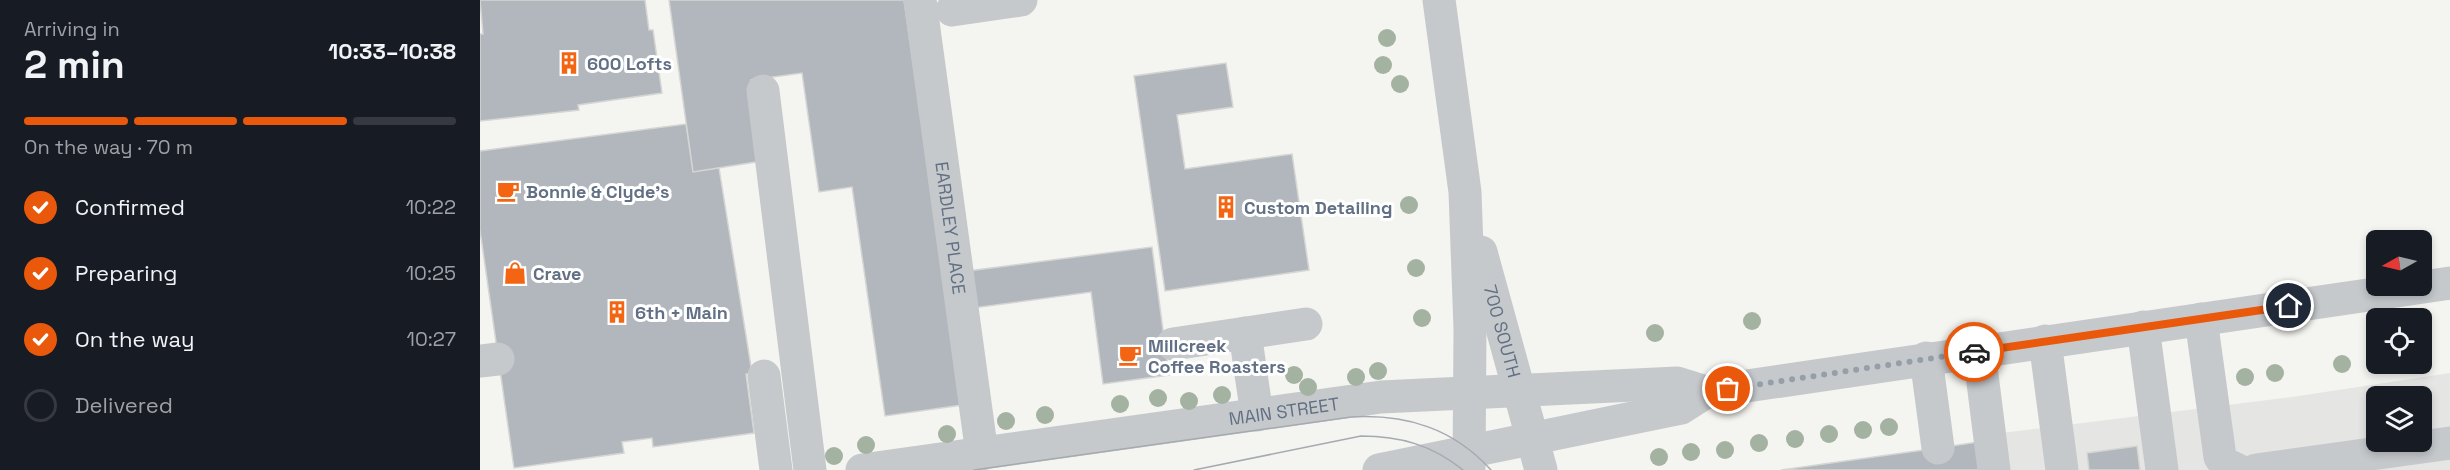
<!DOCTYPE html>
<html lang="en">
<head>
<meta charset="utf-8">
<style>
	body { margin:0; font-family:"Space Grotesk",sans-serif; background:#242831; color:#f1f3f6; height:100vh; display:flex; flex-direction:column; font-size:22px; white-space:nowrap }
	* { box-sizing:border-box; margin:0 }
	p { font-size:20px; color:#9ea1a6 }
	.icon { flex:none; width:33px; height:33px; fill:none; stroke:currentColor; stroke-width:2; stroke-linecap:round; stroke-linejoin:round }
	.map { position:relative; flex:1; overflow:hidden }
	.side { display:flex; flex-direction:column; background:#171b24; width:480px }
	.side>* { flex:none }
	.needle { width:39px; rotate:262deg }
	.controls { position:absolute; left:1886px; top:230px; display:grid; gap:12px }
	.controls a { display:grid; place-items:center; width:66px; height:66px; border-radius:9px; background:#171b24; box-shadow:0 3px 9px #0003; font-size:30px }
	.pin { position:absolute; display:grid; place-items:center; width:51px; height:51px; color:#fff; margin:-26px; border:3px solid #fff; border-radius:50%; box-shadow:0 2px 6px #0007 }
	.courier { position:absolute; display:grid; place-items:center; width:60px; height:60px; margin:-30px; border:4px solid #ea580c; border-radius:50%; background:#fff; color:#222; box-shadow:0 2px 8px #0007 }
	.summary em { font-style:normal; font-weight:700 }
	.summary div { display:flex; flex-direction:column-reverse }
	.summary { display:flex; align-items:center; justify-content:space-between; height:102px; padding:0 24px }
	h1 { font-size:39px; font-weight:700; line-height:45px }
	.bar { display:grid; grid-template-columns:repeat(4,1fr); gap:9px 6px; align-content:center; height:72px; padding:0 24px }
	.bar i { height:8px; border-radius:4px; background:#363941 }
	.bar .current { background:#ea580c }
	.bar p { grid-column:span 4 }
	ol { padding:0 24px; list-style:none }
	li { display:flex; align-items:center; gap:18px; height:66px }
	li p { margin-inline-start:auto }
	li .icon { padding:6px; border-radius:50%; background:#ea580c; color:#fff; stroke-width:4 }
	li:last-child { color:#9ea1a6 }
	li i { width:33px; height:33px; border:3px solid #363941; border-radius:50% }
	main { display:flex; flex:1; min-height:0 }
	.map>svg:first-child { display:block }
	.built { fill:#e5e6e4; fill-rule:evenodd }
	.building { fill:#b1b7bd; stroke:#d5d6d3; stroke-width:1.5 }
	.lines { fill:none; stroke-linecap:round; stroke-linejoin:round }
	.minor { stroke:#c6c9cc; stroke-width:33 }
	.tram { stroke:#a5aab0; stroke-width:1.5 }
	.tree { fill:#a4b2a1 }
	.done { stroke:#949faa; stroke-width:6; stroke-dasharray:0 10.8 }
	.route { stroke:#ea580c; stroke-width:8 }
	.labels { text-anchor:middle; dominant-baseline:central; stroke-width:6; stroke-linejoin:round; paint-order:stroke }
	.poi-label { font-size:18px; font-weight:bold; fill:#617084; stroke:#fff; text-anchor:start }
	.street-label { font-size:18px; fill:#617084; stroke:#fff }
</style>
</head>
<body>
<main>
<section class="side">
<div class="summary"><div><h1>2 min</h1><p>Arriving in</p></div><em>10:33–10:38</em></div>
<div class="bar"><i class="current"></i><i class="current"></i><i class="current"></i><i></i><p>On the way · 70 m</p></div>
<ol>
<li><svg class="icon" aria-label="check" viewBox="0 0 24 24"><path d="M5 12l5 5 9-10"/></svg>Confirmed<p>10:22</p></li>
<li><svg class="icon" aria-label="check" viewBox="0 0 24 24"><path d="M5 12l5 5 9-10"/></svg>Preparing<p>10:25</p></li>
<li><svg class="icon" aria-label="check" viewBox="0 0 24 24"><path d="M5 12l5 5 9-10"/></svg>On the way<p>10:27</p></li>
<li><i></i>Delivered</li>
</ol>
</section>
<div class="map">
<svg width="1970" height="470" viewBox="0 0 1970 470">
	<rect width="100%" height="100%" fill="#f4f5f0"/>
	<path class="built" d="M1970,373V470H1527L1521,433L1812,397ZM1896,396H1941V441H1896Z"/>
	<path class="building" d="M0,0H165L169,30H173L182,93L98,105L99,110L0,121V34H3Z
		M189,0H424L482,405L405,416L372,187L339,192L322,73L271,80L282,161L213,172Z
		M746,63L753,107L697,115L705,169L812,154L829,270L685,291L654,76Z
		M206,124L213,172L239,168L272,373L266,374L274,433L173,447L172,438L142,442L144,453L34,468L0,230V151Z
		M672,247L689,375L623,384L611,292L493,308L488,271Z
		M1498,442L1502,470H1301L1458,448Z
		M1657,446L1660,470H1609L1607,453Z"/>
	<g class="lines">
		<g class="minor">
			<path id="s1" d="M440,0L502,454"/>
			<path d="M959,0L985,192L990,329L989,470"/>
			<path d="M472,10L541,0"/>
			<path d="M283,91L330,470"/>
			<path id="s2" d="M1001,252L1061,470"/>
			<path d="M1721,319L1740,457L1745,464L1758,470"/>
			<path d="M1663,327L1682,470"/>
			<path d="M765,333L777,415"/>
			<path d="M1565,341L1582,470"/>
			<path d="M693,344L826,324"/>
			<path d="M1499,351L1514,470"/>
			<path d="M1446,358L1458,448"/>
			<path d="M0,361L18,359"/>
			<path d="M284,376L296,470"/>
			<path id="s3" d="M382,470L901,397L1197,383L1226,392"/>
			<path d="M899,470L1201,408L1226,392L1970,283"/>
			<path d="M1776,470L1970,443"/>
		</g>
		<path class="tram" d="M494,470L871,417C926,414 973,428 1011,470
			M714,470L881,436C920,436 952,445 983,470"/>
	</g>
	<g class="tree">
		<circle cx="907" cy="38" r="9"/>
		<circle cx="903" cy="65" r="9"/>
		<circle cx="920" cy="84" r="9"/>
		<circle cx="929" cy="205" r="9"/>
		<circle cx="936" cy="268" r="9"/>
		<circle cx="942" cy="318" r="9"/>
		<circle cx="1272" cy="321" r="9"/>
		<circle cx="1175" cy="333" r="9"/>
		<circle cx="1862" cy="364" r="9"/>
		<circle cx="898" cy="371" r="9"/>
		<circle cx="1795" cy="373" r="9"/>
		<circle cx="814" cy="375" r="9"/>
		<circle cx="876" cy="377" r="9"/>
		<circle cx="1765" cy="377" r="9"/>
		<circle cx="828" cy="387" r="9"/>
		<circle cx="742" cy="395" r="9"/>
		<circle cx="678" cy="398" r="9"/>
		<circle cx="709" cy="401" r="9"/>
		<circle cx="640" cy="404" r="9"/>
		<circle cx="565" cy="415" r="9"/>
		<circle cx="526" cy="421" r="9"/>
		<circle cx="1409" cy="427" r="9"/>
		<circle cx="1383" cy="430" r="9"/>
		<circle cx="467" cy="434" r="9"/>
		<circle cx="1349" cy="434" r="9"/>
		<circle cx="1315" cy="439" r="9"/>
		<circle cx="1279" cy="443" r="9"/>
		<circle cx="386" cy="445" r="9"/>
		<circle cx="1245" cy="450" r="9"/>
		<circle cx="1211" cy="452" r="9"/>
		<circle cx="354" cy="456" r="9"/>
		<circle cx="1179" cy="457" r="9"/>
	</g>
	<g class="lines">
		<path class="done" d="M1248,389L1494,352"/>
		<path class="route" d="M1494,352L1809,306"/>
	</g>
	<defs>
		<g id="building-bare" transform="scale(1.8)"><path d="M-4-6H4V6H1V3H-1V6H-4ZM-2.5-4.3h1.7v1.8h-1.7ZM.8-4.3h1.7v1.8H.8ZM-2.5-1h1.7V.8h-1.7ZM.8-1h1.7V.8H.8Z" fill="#f36512" stroke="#fff" stroke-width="2.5" paint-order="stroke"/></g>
		<g id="cafe-bare" transform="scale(1.8)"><path d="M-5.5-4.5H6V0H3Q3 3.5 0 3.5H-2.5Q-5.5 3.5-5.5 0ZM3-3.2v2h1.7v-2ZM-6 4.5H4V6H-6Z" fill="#f36512" stroke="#fff" stroke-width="2.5" paint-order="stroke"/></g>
		<g id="shop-bare" transform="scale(1.8)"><path d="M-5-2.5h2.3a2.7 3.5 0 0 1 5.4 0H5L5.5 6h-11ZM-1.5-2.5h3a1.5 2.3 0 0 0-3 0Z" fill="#f36512" stroke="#fff" stroke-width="2.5" paint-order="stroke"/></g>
	</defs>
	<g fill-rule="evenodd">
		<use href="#building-bare" x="89" y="63"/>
		<use href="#cafe-bare" x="28" y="191"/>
		<use href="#building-bare" x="746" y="207"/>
		<use href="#shop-bare" x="35" y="273"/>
		<use href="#building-bare" x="137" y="312"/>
		<use href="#cafe-bare" x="650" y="355"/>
	</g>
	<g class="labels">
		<g class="poi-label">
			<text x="107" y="63">600 Lofts</text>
			<text x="46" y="191">Bonnie &amp; Clyde's</text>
			<text x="764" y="207">Custom Detailing</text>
			<text x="53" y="273">Crave</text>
			<text x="155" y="312">6th + Main</text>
			<text x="668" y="345">Millcreek<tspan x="668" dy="21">Coffee Roasters</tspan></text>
		</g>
		<g class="street-label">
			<text stroke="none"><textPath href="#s1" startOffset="230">EARDLEY PLACE</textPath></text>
			<text stroke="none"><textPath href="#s2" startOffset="82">700 SOUTH</textPath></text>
			<text stroke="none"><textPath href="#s3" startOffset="426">MAIN STREET</textPath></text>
		</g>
	</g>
</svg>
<div class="controls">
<a><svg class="needle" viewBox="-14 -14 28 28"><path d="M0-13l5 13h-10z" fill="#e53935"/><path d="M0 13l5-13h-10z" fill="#9ea1a6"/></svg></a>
<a><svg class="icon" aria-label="locate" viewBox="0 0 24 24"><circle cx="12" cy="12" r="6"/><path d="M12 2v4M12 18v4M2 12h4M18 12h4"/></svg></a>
<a><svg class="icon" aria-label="layers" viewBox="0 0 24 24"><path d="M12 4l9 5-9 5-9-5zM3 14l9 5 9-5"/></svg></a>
</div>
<div class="pin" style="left:1248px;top:389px;background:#ea580c"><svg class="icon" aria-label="bag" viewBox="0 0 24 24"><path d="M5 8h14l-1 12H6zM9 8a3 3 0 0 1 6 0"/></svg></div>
<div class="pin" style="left:1809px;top:306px;background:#1f2937"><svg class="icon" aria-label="home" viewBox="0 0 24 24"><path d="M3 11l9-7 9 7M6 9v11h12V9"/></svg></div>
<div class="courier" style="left:1494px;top:352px"><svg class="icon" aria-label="car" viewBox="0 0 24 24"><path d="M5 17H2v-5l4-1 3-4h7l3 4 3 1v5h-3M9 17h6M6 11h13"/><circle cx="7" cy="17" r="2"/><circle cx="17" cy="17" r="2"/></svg></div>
</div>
</main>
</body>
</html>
